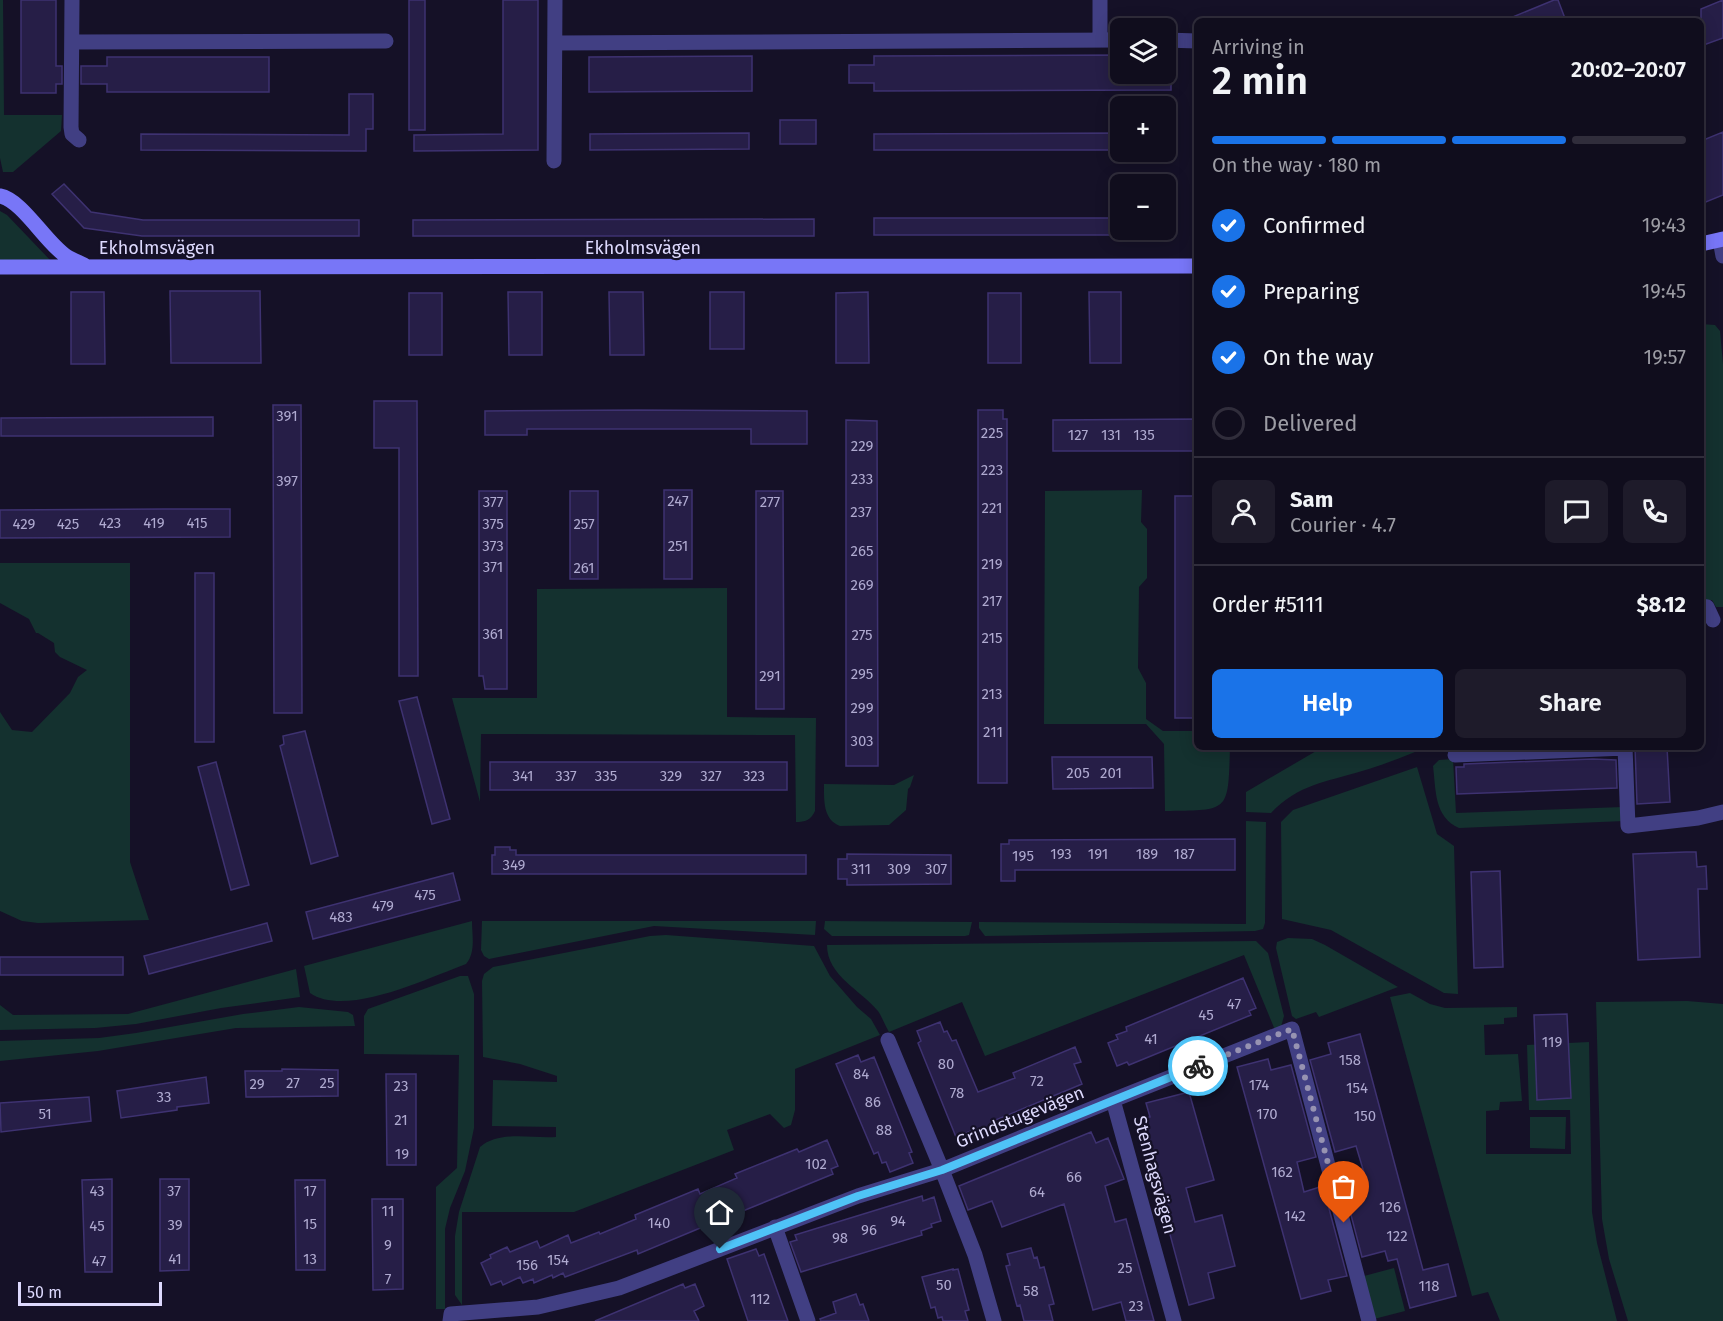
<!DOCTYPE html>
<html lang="en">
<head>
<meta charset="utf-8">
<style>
	body { margin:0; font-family:"Fira Sans",sans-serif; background:#1e1b2a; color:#f1f3f6; height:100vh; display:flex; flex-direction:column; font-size:22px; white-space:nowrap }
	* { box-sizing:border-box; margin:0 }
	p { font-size:20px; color:#9c9ca4 }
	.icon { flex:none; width:33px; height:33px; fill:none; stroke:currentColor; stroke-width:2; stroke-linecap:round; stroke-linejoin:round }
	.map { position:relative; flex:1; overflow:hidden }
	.sheet { position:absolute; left:1194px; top:18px; width:510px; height:732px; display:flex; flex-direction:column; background:#100d1d; border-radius:9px; box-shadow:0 3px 15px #0003,0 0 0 2px #302d3b }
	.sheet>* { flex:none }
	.buttons { position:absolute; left:1110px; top:18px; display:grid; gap:12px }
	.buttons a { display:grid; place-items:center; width:66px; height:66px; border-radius:9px; background:#100d1d; box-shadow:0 3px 15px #0003,0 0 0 2px #302d3b; font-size:30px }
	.scale { position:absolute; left:18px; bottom:15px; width:144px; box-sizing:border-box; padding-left:6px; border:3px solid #ddd9fd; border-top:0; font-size:16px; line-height:21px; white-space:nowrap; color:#ddd9fd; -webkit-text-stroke:4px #151127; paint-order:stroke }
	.pin { position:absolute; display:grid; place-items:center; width:51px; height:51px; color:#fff; margin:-62px -26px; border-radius:50% 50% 50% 0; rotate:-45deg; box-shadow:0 0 6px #0007 }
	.pin .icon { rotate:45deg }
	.courier { position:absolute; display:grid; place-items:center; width:60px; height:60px; margin:-30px; border:4px solid #4fc3f7; border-radius:50%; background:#fff; color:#222; box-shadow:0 2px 8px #0007 }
	.headline em { font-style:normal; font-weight:600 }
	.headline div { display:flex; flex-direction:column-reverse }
	.headline { display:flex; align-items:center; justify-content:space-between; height:102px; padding:0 18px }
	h1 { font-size:39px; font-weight:600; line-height:45px }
	.bar { display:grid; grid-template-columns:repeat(4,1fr); gap:9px 6px; align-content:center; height:72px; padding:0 18px }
	.bar i { height:8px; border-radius:4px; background:#302d3b }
	.bar .selected { background:#1a73e8 }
	.bar p { grid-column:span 4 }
	.line { display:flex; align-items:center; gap:15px; padding:0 18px; border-top:2px solid #302d3b }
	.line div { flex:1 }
	.round { display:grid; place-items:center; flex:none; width:63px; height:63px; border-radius:9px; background:#1e1b2a }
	ol { padding:0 18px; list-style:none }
	li { display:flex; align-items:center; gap:18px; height:66px }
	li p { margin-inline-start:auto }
	li .icon { padding:6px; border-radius:50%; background:#1a73e8; color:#fff; stroke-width:4 }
	li:last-child { color:#9c9ca4 }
	li i { width:33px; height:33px; border:3px solid #302d3b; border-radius:50% }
	.button { display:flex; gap:12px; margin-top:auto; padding:12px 18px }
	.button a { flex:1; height:69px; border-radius:9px; background:#1a73e8; color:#fff; font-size:24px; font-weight:600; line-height:69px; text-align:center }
	.button a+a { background:#1e1b2a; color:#f1f3f6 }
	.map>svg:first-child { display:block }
	.green { fill:#14312f }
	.building { fill:#261e47; stroke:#3e3271; stroke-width:1.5 }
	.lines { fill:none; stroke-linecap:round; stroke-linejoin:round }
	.street { stroke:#413f83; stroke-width:15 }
	.secondary { stroke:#7876f7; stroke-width:15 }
	.done { stroke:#9793b2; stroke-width:6; stroke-dasharray:0 10.8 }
	.route { stroke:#4fc3f7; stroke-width:8 }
	.labels { text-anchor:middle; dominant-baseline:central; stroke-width:4.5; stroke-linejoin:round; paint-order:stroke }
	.number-label { font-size:15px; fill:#afaad0 }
	.street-label { font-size:18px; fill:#ddd9fd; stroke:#151127 }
</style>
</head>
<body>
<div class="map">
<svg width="1723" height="1321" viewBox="0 0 1723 1321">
	<rect width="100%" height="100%" fill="#151127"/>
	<path class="green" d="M0,0H3L4,115H62L61,131L13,172H3L0,158Z
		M0,211L7,215L51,261L0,260Z
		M1701,324L1715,325L1720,331L1723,364V607H1716L1712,600H1705L1701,509Z
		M1142,490L1141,522L1147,529V578L1139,587L1138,668L1146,683V719L1163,731H1197V747H1230C1228,813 1230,810 1165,811L1164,744L1146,724H1044L1045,491Z
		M0,563H130V862L149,920L38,923L22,921L0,911V712L12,730L32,732L70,693L78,677L87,670L60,657L55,652L54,643L38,633H36L29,619L0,603Z
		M727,588V717L816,718L815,811C811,820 805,822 796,822L795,735L481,734L480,802L452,698H537V589Z
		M1323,747H1417L1415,752C1397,759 1380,766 1362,771C1326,782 1299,784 1271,813L1246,812V792Z
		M1453,759L1456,813L1623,807L1624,821L1459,828C1434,817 1436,790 1433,766L1439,760Z
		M1417,767L1437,834L1454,846L1458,994L1444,993L1331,930L1282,919L1281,822L1293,810Z
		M914,775L910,787L908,789L906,810L889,825L840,826C823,819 824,801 824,784L894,785Z
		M1246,821L1266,822L1265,923L1263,929L1255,931L985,936L979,928V922L1246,924Z
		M472,921C472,936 476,952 466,964C428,978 346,1018 310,993L304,966Z
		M482,921H816L815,935L654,926L489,959L484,956L481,950Z
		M825,921L972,922L969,935L965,936H832L824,929Z
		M666,935L814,946L830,976L857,1007L871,1019L880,1035L795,1069V1110L791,1125L784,1128L770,1114L727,1130L734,1150L574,1212H462V1305L455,1295V1236L459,1212L480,1147C500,1130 532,1139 556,1137V1127L492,1126L493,1080L557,1082V1076L520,1064L483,1057L482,981L484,974L493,967L650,936Z
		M1288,938L1312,939L1325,945L1398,987L1319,1017L1316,1012L1296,1019L1292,1016L1276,948L1277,942Z
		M1256,941L1268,953L1284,1016L1281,1027L1275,1030L1244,955L985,1056L962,1002L889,1032C885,1025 882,1017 878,1011C861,990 827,976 827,945Z
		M296,969L300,997L221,1008L136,1024L95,1028L0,1030V1005L13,1015L128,1014Z
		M460,976H468L474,994V1128L465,1171L450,1208L445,1229V1309H436V1187L457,1168L459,1055L364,1054V1016L368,1009Z
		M1410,993L1430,1004L1445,1008L1517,1007V1017L1504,1018V1024L1484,1025L1485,1055L1518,1054L1522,1101L1500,1102L1499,1110L1486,1111V1154H1571L1570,1110H1529L1527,1045L1589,1042L1592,1212L1597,1243L1617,1321H1500L1488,1292L1472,1296L1390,997Z
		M1687,1001L1723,1004V1321H1628L1609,1259L1602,1219L1596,1002Z
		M299,1007L348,1012L353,1015L355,1026L236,1028L98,1051L0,1061V1041L99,1038L136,1033L243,1014Z
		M1530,1117H1566L1565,1149L1530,1148Z
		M1394,1268L1405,1311L1374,1319L1364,1276Z"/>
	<path class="building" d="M21,0H56V66H62V84H56V93H21Z
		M409,0H425V130H409Z
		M503,0H538V150L414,151V135L503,134Z
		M1554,0H1558L1566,21H1503Z
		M1723,0V38L1701,46V9Z
		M1120,55V74H1171V90L874,91V83H849V65H874V56Z
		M752,56V91L589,92V57Z
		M107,57H269V92H107V84H81V66H107Z
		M349,94H373V129H366V151L141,150V134L349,135Z
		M780,120H816V144H780Z
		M1723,132V195L1701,204V141Z
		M749,133V149L590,150V134Z
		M1120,133V150H874V134Z
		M64,184L91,212L143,220H359V236H142L84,228L52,194Z
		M874,218H1120V235H874Z
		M814,219V236H413V220Z
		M170,291H260L261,363H171Z
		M71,292H104L105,364H71Z
		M508,292H542V355H509Z
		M609,292H643L644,355H610Z
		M710,292H744V349H710Z
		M868,292L869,363H836V293Z
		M1089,292H1121V363H1090Z
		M409,293H442V355H409Z
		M988,293H1021V363H988Z
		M374,401H417L418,676H399V448H374Z
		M273,405H301L302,713H274Z
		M637,410L807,411V444H751V429H527V435H485V411Z
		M978,410H1003V419H1007V783H978Z
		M213,417V436H1V418Z
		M1197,419V451H1053V420Z
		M846,420L877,421L878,766H846Z
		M664,490H692V579H664Z
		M479,491H507V689H485L483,676H479Z
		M570,491H598V579H570Z
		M756,491H783L784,709H756Z
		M1175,496H1197V718H1175Z
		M165,509H230V537L0,538V510Z
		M195,573H214V742H195Z
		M417,697L450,819L432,824L399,701Z
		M305,731L338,856L311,864L280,746L284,744L283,736Z
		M1635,747H1667L1670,802L1637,804Z
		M1052,757H1152L1153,788L1053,789Z
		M1593,759L1616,760L1617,788L1457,794L1456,767H1464V764Z
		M216,762L249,885L231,890L198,767Z
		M490,762H787V790H490Z
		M1235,839V870H1015V881H1001V844H1009V840Z
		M495,847H510V850H516V855H806V874H492V855H495Z
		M1686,852H1696L1697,867L1706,866L1707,889H1698L1700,957L1638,960L1633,854Z
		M847,854L951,855V884L847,885V879H838V859H847Z
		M1500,871L1503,967L1474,968L1471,872Z
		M453,873L460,900L313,939L306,912Z
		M267,923L272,941L149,974L144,956Z
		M0,957H123V975H0Z
		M1243,978L1256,1008L1249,1011L1251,1015L1129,1065L1127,1062L1117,1066L1108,1043L1118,1039L1116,1035L1127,1031L1126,1027Z
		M1567,1014L1571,1098L1537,1100L1534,1015Z
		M940,1022L944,1032L947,1031L952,1041L956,1040L978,1092L1015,1078L1013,1073L1075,1047L1081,1062L1074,1064L1082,1084L991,1122L994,1130L979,1136L976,1129L956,1137L918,1043L921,1041L917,1031Z
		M1360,1034L1423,1270L1448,1264L1456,1296L1410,1308L1397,1259L1388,1261L1385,1251L1362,1257L1345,1192L1368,1186L1356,1146L1335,1152L1310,1060L1331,1054L1328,1043Z
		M858,1055L861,1062L874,1057L912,1152L909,1153L913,1163L890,1172L886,1162L882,1163L878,1152L874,1154L836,1064Z
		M1268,1059L1271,1070L1291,1065L1316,1157L1297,1162L1304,1192L1323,1186L1347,1276L1328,1280L1331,1291L1301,1299L1237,1067Z
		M282,1069L338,1070V1096L246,1097L245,1071H282Z
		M386,1074H416V1165H387Z
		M206,1077L209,1103L177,1107V1110L121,1118L117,1091Z
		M1189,1092L1214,1180L1186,1188L1195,1222L1222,1215L1235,1266L1208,1273L1214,1298L1189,1305L1139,1119L1150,1117L1146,1103Z
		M89,1097L91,1121L1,1132L0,1103Z
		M1091,1132L1096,1143L1108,1138L1124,1179L1105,1186L1115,1222L1126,1219L1154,1321H1126L1121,1302L1093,1310L1064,1204L1002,1227L992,1201L968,1210L959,1186Z
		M827,1140L838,1166L831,1169L833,1174L738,1213L737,1209L704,1223L705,1226L638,1254L637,1250L565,1277L563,1273L553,1278L552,1275L534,1283L533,1279L523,1283L520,1277L503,1285L501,1281L491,1285L481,1263L491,1258L490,1255L507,1247L510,1252L537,1241L540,1248L568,1235L571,1243L599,1232L600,1234L636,1219L635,1215L698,1189L700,1194L737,1178L735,1174L797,1149L799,1152Z
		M112,1179V1272H85L82,1180Z
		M160,1179H189V1270L160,1271Z
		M295,1180H325V1270H296Z
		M922,1196L923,1201L934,1197L941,1221L931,1224L932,1227L921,1231L922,1235L801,1272L790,1242L797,1240L795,1235Z
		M372,1199H403V1289L373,1290Z
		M1031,1248L1034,1258L1037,1257L1040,1268L1044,1267L1054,1304L1049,1305L1053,1321H1024L1020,1305L1017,1306L1006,1266L1010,1265L1007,1254Z
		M756,1249L759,1256L764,1254L788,1321H748L727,1259Z
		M953,1269V1270L958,1269L969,1310L965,1311L968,1321H943L942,1317L938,1318L935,1307L931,1308L922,1277Z
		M683,1284L685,1288L695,1284L704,1306L694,1311L699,1321H595Z
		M856,1294L860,1305L863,1304L869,1321H821L820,1319L836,1313L833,1302Z"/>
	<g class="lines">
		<path class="street" d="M72,0L71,127L72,134L79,140
			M1100,0V40
			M1166,40L1197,41
			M72,42L386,41
			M555,43L1120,40
			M554,161L555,0
			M1720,240L1723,256
			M1701,606L1707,607L1713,620
			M1625,747L1628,826L1698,818L1723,812
			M1455,755L1625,748
			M888,1040L942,1170L1113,1100L1292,1029L1369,1321
			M1113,1100L1174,1321
			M775,1227L808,1321
			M450,1321L451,1314L538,1307L619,1288L858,1196L942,1170L975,1255L994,1321"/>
		<path class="secondary" d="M0,196C22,200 46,243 66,256C72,260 78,262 84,265
			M1701,244L1723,239
			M0,267L1197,266"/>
	</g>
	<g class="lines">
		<path class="done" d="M1198,1066L1292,1029L1344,1223"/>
		<path class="route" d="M720,1249L858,1196L942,1170L1198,1066"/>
	</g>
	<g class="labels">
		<g class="number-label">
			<text x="287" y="416">391</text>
			<text x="992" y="433">225</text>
			<text x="1078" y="435">127</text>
			<text x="1111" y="435">131</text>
			<text x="1144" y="435">135</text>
			<text x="862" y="446">229</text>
			<text x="992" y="470">223</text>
			<text x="862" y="479">233</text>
			<text x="287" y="481">397</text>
			<text x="678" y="501">247</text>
			<text x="493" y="502">377</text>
			<text x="770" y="502">277</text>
			<text x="992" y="508">221</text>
			<text x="861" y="512">237</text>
			<text x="110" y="523">423</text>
			<text x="154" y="523">419</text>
			<text x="197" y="523">415</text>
			<text x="24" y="524">429</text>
			<text x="68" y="524">425</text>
			<text x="493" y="524">375</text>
			<text x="584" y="524">257</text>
			<text x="493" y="546">373</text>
			<text x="678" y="546">251</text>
			<text x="862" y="551">265</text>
			<text x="992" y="564">219</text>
			<text x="493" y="567">371</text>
			<text x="584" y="568">261</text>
			<text x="862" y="585">269</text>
			<text x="992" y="601">217</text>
			<text x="493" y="634">361</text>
			<text x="862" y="635">275</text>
			<text x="992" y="638">215</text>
			<text x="862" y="674">295</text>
			<text x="770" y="676">291</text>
			<text x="992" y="694">213</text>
			<text x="862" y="708">299</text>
			<text x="993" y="732">211</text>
			<text x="862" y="741">303</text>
			<text x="1078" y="773">205</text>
			<text x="1111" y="773">201</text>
			<text x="523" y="776">341</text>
			<text x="566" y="776">337</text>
			<text x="606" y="776">335</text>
			<text x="671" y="776">329</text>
			<text x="711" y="776">327</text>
			<text x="754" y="776">323</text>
			<text x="1061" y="854">193</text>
			<text x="1098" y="854">191</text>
			<text x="1147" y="854">189</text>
			<text x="1184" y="854">187</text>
			<text x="1023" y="856">195</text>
			<text x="514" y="865">349</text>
			<text x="861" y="869">311</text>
			<text x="899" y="869">309</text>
			<text x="936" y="869">307</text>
			<text x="425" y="895">475</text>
			<text x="383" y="906">479</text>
			<text x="341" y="917">483</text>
			<text x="1234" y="1004">47</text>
			<text x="1206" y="1015">45</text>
			<text x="1151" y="1039">41</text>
			<text x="1552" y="1042">119</text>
			<text x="1350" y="1060">158</text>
			<text x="946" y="1064">80</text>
			<text x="861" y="1074">84</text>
			<text x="1037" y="1081">72</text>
			<text x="293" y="1083">27</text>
			<text x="327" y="1083">25</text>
			<text x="257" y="1084">29</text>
			<text x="1259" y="1085">174</text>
			<text x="401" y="1086">23</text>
			<text x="1357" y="1088">154</text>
			<text x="957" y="1093">78</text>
			<text x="164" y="1097">33</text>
			<text x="873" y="1102">86</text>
			<text x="45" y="1114">51</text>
			<text x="1267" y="1114">170</text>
			<text x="1365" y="1116">150</text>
			<text x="401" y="1120">21</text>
			<text x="884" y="1130">88</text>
			<text x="402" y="1154">19</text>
			<text x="816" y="1164">102</text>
			<text x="1282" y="1172">162</text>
			<text x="1074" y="1177">66</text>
			<text x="97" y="1191">43</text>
			<text x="174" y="1191">37</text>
			<text x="310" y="1191">17</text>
			<text x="1037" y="1192">64</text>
			<text x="1390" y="1207">126</text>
			<text x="388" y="1211">11</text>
			<text x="1295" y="1216">142</text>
			<text x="898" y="1221">94</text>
			<text x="659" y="1223">140</text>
			<text x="310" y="1224">15</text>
			<text x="175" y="1225">39</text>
			<text x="97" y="1226">45</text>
			<text x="869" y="1230">96</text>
			<text x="1397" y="1236">122</text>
			<text x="840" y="1238">98</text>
			<text x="388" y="1245">9</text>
			<text x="175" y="1259">41</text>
			<text x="310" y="1259">13</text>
			<text x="558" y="1260">154</text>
			<text x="99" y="1261">47</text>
			<text x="527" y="1265">156</text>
			<text x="1125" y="1268">25</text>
			<text x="388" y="1279">7</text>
			<text x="944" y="1285">50</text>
			<text x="1429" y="1286">118</text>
			<text x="1031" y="1291">58</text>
			<text x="760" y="1299">112</text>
			<text x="1136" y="1306">23</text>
		</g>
		<g class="street-label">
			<text x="157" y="248">Ekholmsvägen</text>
			<text x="643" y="248">Ekholmsvägen</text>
			<text transform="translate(1020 1117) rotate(-22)">Grindstugevägen</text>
			<text transform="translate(1155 1175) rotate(75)">Stenhagsvägen</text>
		</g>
	</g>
</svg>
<div class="buttons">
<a><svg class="icon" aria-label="layers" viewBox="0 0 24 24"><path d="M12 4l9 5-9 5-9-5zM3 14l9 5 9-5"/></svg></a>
<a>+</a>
<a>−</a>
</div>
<div class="scale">50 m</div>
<div class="pin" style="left:1344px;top:1223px;background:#ea580c"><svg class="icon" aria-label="bag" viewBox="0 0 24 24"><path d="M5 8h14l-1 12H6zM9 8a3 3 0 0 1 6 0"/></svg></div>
<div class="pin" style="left:720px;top:1249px;background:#1f2937"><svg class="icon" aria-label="home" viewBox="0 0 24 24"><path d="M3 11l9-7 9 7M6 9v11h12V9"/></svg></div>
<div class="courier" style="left:1198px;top:1066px"><svg class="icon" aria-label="bike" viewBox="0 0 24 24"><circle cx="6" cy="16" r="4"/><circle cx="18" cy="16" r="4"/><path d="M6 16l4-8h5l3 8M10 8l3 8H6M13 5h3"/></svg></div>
<section class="sheet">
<div class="headline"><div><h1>2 min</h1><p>Arriving in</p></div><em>20:02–20:07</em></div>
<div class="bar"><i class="selected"></i><i class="selected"></i><i class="selected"></i><i></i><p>On the way · 180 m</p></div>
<ol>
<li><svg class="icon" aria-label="check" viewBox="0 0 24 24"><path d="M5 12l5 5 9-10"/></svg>Confirmed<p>19:43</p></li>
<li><svg class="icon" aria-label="check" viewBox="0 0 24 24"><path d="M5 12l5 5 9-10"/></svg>Preparing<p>19:45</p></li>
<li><svg class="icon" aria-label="check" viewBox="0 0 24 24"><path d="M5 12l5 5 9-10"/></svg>On the way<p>19:57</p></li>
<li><i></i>Delivered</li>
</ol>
<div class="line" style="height:108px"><a class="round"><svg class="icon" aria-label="person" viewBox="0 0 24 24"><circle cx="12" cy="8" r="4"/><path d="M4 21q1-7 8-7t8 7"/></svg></a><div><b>Sam</b><p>Courier · 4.7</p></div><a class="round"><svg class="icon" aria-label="chat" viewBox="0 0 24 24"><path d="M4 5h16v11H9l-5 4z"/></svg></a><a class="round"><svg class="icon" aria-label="phone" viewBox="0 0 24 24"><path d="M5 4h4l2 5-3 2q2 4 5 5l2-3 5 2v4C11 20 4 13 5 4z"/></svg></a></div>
<div class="line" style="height:78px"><div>Order #5111</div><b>$8.12</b></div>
<div class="button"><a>Help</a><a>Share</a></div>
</section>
</div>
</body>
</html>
